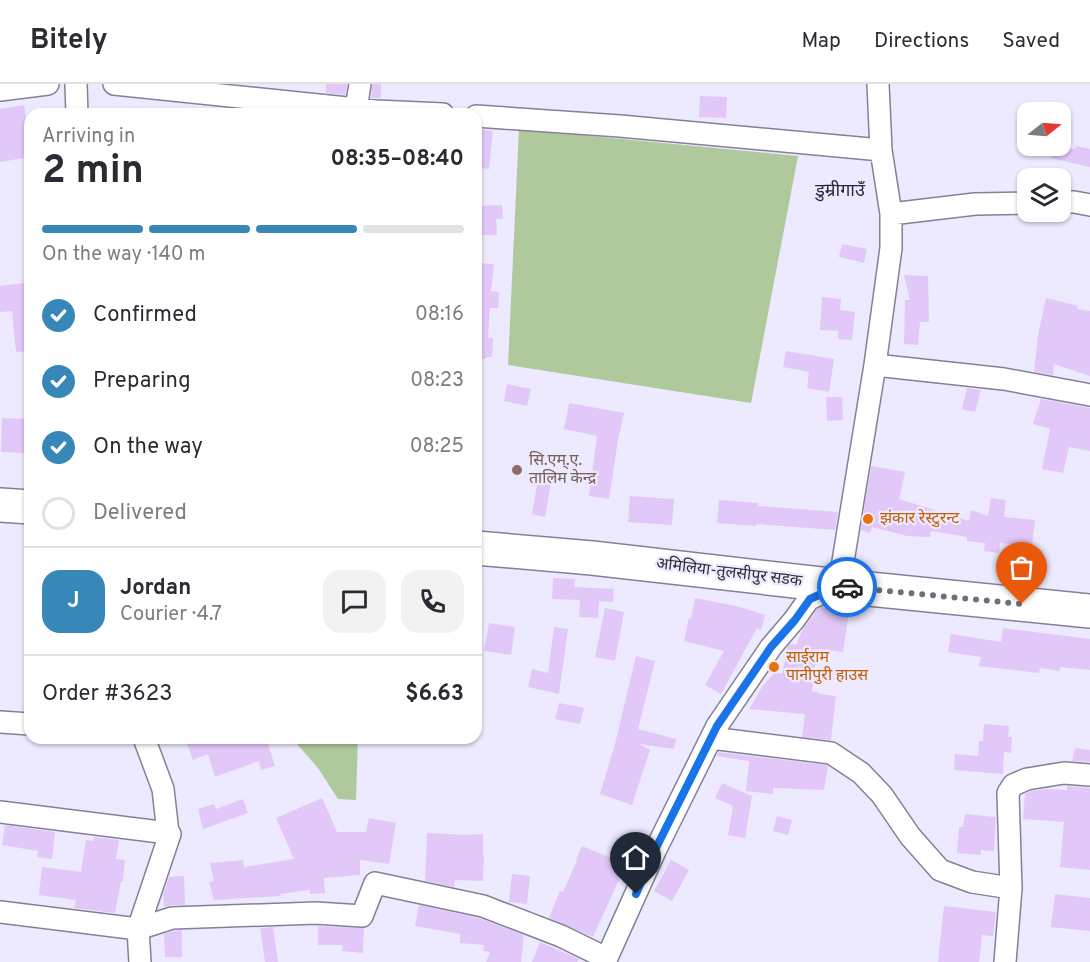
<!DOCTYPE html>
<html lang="en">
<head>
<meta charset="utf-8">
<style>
	body { margin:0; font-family:Overpass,"Noto Sans Devanagari",sans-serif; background:#f2f2f3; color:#2b2b33; height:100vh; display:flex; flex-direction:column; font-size:22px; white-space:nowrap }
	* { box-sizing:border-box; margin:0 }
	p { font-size:20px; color:#7c7c81 }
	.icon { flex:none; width:33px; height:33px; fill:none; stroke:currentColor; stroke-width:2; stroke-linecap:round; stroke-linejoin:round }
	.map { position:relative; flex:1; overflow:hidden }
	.drawer { position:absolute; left:24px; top:24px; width:458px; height:636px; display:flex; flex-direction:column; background:#fff; border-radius:18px; box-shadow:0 2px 4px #0004 }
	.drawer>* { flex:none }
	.needle { width:39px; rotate:73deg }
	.controls { position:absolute; left:1017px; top:18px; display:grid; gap:12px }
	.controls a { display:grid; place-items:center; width:54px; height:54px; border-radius:12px; background:#fff; box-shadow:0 2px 4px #0004; font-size:30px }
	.pin { position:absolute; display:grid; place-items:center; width:51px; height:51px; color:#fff; margin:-62px -26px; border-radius:50% 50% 50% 0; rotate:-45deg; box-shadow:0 0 6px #0007 }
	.pin .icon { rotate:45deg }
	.courier { position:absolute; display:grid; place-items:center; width:60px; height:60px; margin:-30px; border:4px solid #1a73e8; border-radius:50%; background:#fff; color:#222; box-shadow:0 2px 8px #0007 }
	.overview em { font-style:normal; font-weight:700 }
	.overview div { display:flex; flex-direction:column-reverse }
	.overview { display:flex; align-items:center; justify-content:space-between; height:102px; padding:0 18px }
	h1 { font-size:39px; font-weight:700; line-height:45px }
	.bar { display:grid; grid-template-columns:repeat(4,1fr); gap:9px 6px; align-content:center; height:72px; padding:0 18px }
	.bar i { height:8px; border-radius:4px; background:#e1e1e2 }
	.bar .current { background:#3788b9 }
	.bar p { grid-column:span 4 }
	.line { display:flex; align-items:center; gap:15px; padding:0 18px; border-top:2px solid #e1e1e2 }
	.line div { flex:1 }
	.round { display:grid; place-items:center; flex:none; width:63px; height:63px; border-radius:18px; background:#f2f2f3 }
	ol { padding:0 18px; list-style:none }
	li { display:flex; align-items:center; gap:18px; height:66px }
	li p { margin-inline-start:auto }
	li .icon { padding:6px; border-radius:50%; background:#3788b9; color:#fff; stroke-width:4 }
	li:last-child { color:#7c7c81 }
	li i { width:33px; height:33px; border:3px solid #e1e1e2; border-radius:50% }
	header { display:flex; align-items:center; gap:36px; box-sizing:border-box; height:84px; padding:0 30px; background:#fff; border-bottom:2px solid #e1e1e2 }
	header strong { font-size:28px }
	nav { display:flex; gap:33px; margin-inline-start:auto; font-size:21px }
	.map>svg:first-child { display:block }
	.green { fill:#afc99c }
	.building { fill:#e2c8f9 }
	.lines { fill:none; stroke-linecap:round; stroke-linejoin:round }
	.minor-casing { stroke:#848097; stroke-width:24 }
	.primary-casing { stroke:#848097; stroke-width:36 }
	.minor { stroke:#fff; stroke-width:21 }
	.primary { stroke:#fff; stroke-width:33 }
	.done { stroke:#716e7c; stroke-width:6; stroke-dasharray:0 10.8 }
	.route { stroke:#1a73e8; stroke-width:8 }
	.education-dot { fill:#8d6e63; stroke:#ede9fe; stroke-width:2 }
	.food-dot { fill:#e8710a; stroke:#ede9fe; stroke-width:2 }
	.labels { text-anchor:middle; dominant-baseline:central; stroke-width:4.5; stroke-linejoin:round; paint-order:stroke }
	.education-label { font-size:16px; fill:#785e54; stroke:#ede9fe; text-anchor:start }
	.food-label { font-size:16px; fill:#c56008; stroke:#ede9fe; text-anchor:start }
	.street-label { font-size:16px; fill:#2e2c36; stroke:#ede9fe }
	.neighbourhood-label { font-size:18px; fill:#2a2638; stroke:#ede9fe }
</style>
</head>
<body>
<header>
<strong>Bitely</strong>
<nav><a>Map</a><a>Directions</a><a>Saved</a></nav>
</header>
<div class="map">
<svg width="1090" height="878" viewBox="0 0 1090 878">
	<rect width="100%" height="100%" fill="#ede9fe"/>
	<path class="green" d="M519,45L798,72L751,319L508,281Z
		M294,654H358L356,716L338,715L318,684L297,660Z"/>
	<path class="building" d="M326,0H347L345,11L326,9Z
		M372,0H381V14H371Z
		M700,12L727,13L726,34L699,33Z
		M24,21L27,41L30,40V71H23L24,74L0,78V25Z
		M476,45L493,47L489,85L476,83Z
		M1053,62L1075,65L1076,62L1090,65V83L1051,74Z
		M502,121L503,135H496L497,151H476V122Z
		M842,160L867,165L864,179L839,173Z
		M476,179L494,180L491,207L499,208L498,224H490L488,254H493L492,273H486V275H476Z
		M904,191L928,192L929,238H920L918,261L904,260L905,216H910Z
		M25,199L30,241V267L16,268L12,227L0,228V202Z
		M822,213L841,215L840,226L855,228L852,256L838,255V247L820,246Z
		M1046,214L1078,222L1077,225L1090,227V292L1054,280L1053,291L1034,288L1038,251Z
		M786,267L834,275L829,308L807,304L809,288L783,283Z
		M507,300L531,305L527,322L504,317Z
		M967,304L981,306L975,328L962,325Z
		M826,313H842L843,336L827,337Z
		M1041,315L1090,324V367L1069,363L1063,389L1042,385L1050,345L1033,340Z
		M569,319L624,329L618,356L609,415L589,412L597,352L564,345Z
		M2,334L26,335L25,369L1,368Z
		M871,382L905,388L899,415L969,437L971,426L988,432L991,414L1006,416L1004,433L1035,436L1032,462L1000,459L999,469L984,467L985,459L967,457V453L931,447L930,453L907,452L872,443L870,449L861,446Z
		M539,390L552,393L545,433L532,430Z
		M630,412L674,415L672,441L628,438Z
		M719,416L758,419V422L838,428L835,446L756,440V442L717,439Z
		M553,494L575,495L574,503L614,505L613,518L599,517L598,534L579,533L580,516L552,515Z
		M695,514L740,523L765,531L761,546L757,544L721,610L705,601L724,567L684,557L689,534L691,535Z
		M822,523L849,528L843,568L817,565L812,608H819V610L836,612L831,656L802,653L805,630L749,625L762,603L775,588L782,590L788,562L791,560L796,561L803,545L817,525Z
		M605,524L624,528L615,577L595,573Z
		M489,539L515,543L511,571L484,567Z
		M554,543L568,545L559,610L528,603L532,585L548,589Z
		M1003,544L1090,555V586L1060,583V587L1040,584L1039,589L979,582L981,573L948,568L951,550L1001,558Z
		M636,572L655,577L638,645L676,655L674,665L639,660L650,666L632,721L600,710L615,660Z
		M559,619L584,624L580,640L555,635Z
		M984,640L1009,642L1008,653H1012L1011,669L1004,668L1003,690L954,686L955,670L978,672L979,657H983Z
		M185,654H266L275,682L261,686L259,677L215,693L208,670L193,676Z
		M1075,664L1090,666V678L1072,677Z
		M718,668L826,681L828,682L824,706L773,704V710L746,707L749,677L717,672Z
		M722,699L752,712L745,754L728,751L733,722L715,714Z
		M1067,702L1090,704V786L1060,783L1064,738L1023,735L1025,710L1031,707L1047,705L1067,706Z
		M322,714L337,748H366L369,734L396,739L389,780L360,776V791L324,794L325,809L310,810V806L280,810L281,812L214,816L209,798L214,797L210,779L243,776L244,783L294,775L276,734Z
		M243,715L248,729L203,745L198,725L214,720L216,725Z
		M965,730L996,733L994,767L981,766V771L957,769L959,743H963Z
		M777,732L792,736L788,751L773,747Z
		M5,741L55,748L52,775L37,773L38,767L2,761Z
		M427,749L465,751L483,750V771H484L483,797L455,796L454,803L425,797Z
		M94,753L119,756L116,775L125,776L123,797H121L115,829L74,824L76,816L39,811L42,783L81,788L86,756L93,757Z
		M582,762L626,780L593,853L549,834L560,807L563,808L577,776H576Z
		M671,776L689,786L672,817L654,807Z
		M512,790L530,792L527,820L509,818Z
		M184,792L185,821H171L164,823L163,810L169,793Z
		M1055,810L1090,814V847L1051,843Z
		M419,821L479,834L524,851L521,878H486L490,868L483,867L484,861L460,859V850L415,842Z
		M944,822L996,828L993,852L982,851L979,878H938Z
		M318,842L364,844L363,869L342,867L343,861H318Z
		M273,843L278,878H265L260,844Z
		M182,846V873H165L164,850L174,847Z
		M540,858L579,875L577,878H532Z"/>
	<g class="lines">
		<g class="minor-casing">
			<path id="minor" d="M76,0L77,30
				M114,0L376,27L443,30
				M0,6L48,0
				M356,25L360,0
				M476,32L620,42L881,66
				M1060,118H1074L1090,121
				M891,130L975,120L1028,119
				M875,281L1004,295L1090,311
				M0,638L30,640
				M711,654L831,669L861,689L882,711L910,752L940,786L972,798L1011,804
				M0,728L168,749
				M0,828L138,845L172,834L316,829L362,832L375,799L483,822L561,852L606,874
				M140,878L138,845L170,750L168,749L163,705L144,654
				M605,878L655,767L717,642L771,563L794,536L809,515L839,502L875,281L891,164V130L881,66L878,0
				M1005,878L1011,804L1008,709L1013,701L1027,695L1064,689L1090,691"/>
		</g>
		<g class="primary-casing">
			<path id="primary" d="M0,421L30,423
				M476,464L592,474L839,502L1090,527"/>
		</g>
		<use href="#minor" class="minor"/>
		<use href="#primary" class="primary"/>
	</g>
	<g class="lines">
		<path class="done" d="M847,503L1022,520"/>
		<path class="route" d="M636,810L655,766L717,642L771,563L795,536L810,515L839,502L847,503"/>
	</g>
	<circle class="education-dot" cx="517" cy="386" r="6"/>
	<g class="food-dot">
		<circle cx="868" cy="435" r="6"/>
		<circle cx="774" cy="583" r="6"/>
	</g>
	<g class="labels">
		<g class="education-label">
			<text x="529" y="377">सि.एम्.ए.<tspan x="529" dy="18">तालिम केन्द्र</tspan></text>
		</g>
		<g class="food-label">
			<text x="880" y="435">झंकार रेस्टुरन्ट</text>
			<text x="786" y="574">साईराम<tspan x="786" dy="18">पानीपुरी हाउस</tspan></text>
		</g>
		<g class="street-label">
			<text transform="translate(729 489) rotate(7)">अमिलिया-तुलसीपुर सडक</text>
		</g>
		<g class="neighbourhood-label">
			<text x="840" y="107">डुम्रीगाउँ</text>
		</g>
	</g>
</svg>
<div class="controls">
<a><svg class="needle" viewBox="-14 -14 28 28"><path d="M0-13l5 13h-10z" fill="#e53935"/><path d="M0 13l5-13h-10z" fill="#7c7c81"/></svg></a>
<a><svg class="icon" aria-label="layers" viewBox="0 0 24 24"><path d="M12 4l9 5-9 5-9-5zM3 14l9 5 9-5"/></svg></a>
</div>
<div class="pin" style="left:1022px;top:520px;background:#ea580c"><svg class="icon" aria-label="bag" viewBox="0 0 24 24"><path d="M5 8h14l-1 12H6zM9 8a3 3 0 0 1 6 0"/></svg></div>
<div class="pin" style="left:636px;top:810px;background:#1f2937"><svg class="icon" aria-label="home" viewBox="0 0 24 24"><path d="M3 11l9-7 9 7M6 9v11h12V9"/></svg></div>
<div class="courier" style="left:847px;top:503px"><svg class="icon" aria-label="car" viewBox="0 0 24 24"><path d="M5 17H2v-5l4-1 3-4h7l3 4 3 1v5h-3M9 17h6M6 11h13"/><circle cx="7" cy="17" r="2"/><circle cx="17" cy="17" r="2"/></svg></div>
<section class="drawer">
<div class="overview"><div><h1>2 min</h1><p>Arriving in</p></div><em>08:35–08:40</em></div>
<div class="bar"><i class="current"></i><i class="current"></i><i class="current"></i><i></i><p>On the way · 140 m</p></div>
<ol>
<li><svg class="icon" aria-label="check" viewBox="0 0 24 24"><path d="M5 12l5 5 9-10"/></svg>Confirmed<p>08:16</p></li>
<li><svg class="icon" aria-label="check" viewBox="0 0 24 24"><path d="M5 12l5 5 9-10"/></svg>Preparing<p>08:23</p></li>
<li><svg class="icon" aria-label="check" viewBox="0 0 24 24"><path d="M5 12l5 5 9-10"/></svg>On the way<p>08:25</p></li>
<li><i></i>Delivered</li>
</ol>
<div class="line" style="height:108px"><b class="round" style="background:#3788b9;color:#fff">J</b><div><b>Jordan</b><p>Courier · 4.7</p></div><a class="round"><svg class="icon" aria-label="chat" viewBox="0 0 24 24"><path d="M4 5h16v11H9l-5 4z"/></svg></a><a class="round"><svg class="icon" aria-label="phone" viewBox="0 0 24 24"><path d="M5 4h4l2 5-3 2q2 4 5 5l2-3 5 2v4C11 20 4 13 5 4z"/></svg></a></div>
<div class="line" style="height:78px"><div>Order #3623</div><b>$6.63</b></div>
</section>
</div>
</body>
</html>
